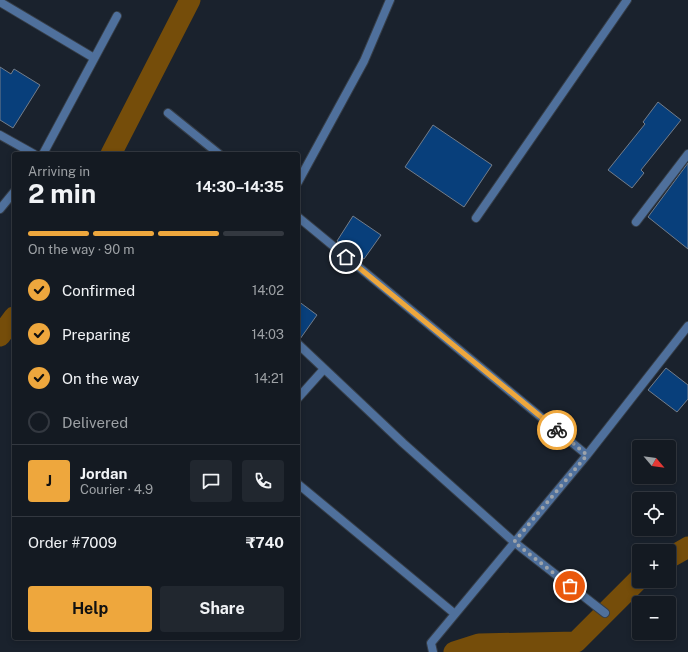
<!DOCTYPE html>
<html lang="en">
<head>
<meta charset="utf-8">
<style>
	body { margin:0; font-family:"Public Sans",sans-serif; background:#21272f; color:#f1f3f6; height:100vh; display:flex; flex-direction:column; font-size:15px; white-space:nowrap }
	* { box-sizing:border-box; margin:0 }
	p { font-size:13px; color:#9da1a5 }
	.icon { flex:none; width:22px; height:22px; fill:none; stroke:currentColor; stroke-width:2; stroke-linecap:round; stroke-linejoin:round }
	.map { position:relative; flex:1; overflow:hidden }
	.sheet { position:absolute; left:12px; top:152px; width:288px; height:488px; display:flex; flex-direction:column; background:#141a22; border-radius:4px; box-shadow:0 2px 6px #0003,0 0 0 1px #333840 }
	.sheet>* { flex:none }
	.needle { width:26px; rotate:119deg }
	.tools { position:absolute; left:632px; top:440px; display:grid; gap:8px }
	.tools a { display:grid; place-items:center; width:44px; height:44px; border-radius:4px; background:#141a22; box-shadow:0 2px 6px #0003,0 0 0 1px #333840; font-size:20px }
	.pin { position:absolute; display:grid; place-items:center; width:34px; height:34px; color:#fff; margin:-17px; border:2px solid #fff; border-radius:50%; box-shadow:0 1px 4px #0007 }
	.courier { position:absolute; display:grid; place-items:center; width:40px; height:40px; margin:-20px; border:3px solid #eea73d; border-radius:50%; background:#fff; color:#222; box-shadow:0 1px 5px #0007 }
	.head em { font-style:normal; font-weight:700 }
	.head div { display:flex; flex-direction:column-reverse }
	.head { display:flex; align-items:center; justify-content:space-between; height:68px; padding:0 16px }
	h1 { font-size:26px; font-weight:700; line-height:30px }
	.bar { display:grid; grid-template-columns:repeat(4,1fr); gap:6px 4px; align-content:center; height:48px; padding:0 16px }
	.bar i { height:5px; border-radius:3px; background:#333840 }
	.bar .selected { background:#eea73d }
	.bar p { grid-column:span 4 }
	.line { display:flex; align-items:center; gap:10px; padding:0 16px; border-top:1px solid #333840 }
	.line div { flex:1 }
	.round { display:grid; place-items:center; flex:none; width:42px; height:42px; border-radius:4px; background:#21272f }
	ol { padding:0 16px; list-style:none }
	li { display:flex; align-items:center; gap:12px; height:44px }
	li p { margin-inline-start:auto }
	li .icon { padding:4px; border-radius:50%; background:#eea73d; color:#111; stroke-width:4 }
	li:last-child { color:#9da1a5 }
	li i { width:22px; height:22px; border:2px solid #333840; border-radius:50% }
	.cta { display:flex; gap:8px; margin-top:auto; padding:8px 16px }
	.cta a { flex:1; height:46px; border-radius:4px; background:#eea73d; color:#111; font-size:16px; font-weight:700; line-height:46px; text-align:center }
	.cta a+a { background:#21272f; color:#f1f3f6 }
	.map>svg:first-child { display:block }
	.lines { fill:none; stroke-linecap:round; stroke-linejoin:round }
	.canal { stroke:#754d0a; stroke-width:21 }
	.building { fill:#083f7b; stroke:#737d8a }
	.service-casing { stroke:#363e48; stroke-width:10 }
	.minor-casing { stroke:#363e48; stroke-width:10 }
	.service { stroke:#4f709c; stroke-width:8 }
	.minor { stroke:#4f709c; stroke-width:8 }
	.done { stroke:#9ca3ab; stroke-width:4; stroke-dasharray:0 7.2 }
	.route { stroke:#eea73d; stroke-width:5 }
</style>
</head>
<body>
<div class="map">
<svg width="688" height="652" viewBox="0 0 688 652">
	<rect width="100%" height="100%" fill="#1a222d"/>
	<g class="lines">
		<path class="canal" d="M111,154L190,0
			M0,336L14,317
			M669,558L688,547
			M454,652L479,644L576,642L639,579"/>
	</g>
	<path class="building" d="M0,67L11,74L14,69L40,85L13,128L0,120Z
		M658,102L681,120L641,170L644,173L632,188L608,170L645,124L643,122Z
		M433,125L492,165L464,207L405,167Z
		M688,163V249L648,217Z
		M353,216L381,235L364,259L337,241Z
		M298,301L317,315L300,339H298Z
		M666,368L688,385V399L677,412L648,390Z"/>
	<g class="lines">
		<g class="service-casing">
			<path id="service" d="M476,218L627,0
				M636,222L688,154
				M514,542L605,613"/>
		</g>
		<g class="minor-casing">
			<path id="minor" d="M0,2L94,58
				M168,113L219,154
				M0,135L34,154
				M43,154L117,16
				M298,182L364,61L390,0
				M0,209L14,192
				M298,217L587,455L431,643L433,652
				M298,344L403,443L514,542
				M298,398L324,369
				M587,455L688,326
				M298,484L455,614"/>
		</g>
		<use href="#service" class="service"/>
		<use href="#minor" class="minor"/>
	</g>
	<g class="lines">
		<path class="done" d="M557,430L587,455L514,542L570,586"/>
		<path class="route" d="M346,257L557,430"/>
	</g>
</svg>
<div class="tools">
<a><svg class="needle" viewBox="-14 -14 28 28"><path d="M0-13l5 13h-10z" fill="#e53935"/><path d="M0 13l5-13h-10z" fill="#9da1a5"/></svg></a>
<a><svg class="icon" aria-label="locate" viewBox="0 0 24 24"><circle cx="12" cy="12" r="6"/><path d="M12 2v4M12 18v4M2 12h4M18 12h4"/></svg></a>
<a>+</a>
<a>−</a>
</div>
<div class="pin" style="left:570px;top:586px;background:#ea580c"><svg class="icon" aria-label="bag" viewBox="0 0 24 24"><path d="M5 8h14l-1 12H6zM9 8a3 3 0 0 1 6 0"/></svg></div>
<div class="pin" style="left:346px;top:257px;background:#1f2937"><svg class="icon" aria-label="home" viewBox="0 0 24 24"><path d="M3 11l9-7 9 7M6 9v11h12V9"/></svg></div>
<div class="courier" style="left:557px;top:430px"><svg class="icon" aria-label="bike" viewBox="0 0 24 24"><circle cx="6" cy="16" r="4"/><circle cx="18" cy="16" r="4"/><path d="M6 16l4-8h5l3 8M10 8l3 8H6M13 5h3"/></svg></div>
<section class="sheet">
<div class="head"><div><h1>2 min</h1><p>Arriving in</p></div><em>14:30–14:35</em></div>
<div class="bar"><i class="selected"></i><i class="selected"></i><i class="selected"></i><i></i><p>On the way · 90 m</p></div>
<ol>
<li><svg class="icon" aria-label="check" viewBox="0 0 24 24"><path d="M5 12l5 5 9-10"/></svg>Confirmed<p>14:02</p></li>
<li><svg class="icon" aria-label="check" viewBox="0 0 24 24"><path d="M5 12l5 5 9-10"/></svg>Preparing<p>14:03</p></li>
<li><svg class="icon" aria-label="check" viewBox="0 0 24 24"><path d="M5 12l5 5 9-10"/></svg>On the way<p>14:21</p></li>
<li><i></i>Delivered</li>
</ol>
<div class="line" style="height:72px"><b class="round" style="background:#eea73d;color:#111">J</b><div><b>Jordan</b><p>Courier · 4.9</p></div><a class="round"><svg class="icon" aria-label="chat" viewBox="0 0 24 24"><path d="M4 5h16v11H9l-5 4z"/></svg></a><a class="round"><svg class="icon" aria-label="phone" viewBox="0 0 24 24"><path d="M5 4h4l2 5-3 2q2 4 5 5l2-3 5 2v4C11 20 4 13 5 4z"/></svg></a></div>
<div class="line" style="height:52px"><div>Order #7009</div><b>₹740</b></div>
<div class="cta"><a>Help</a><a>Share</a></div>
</section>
</div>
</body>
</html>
